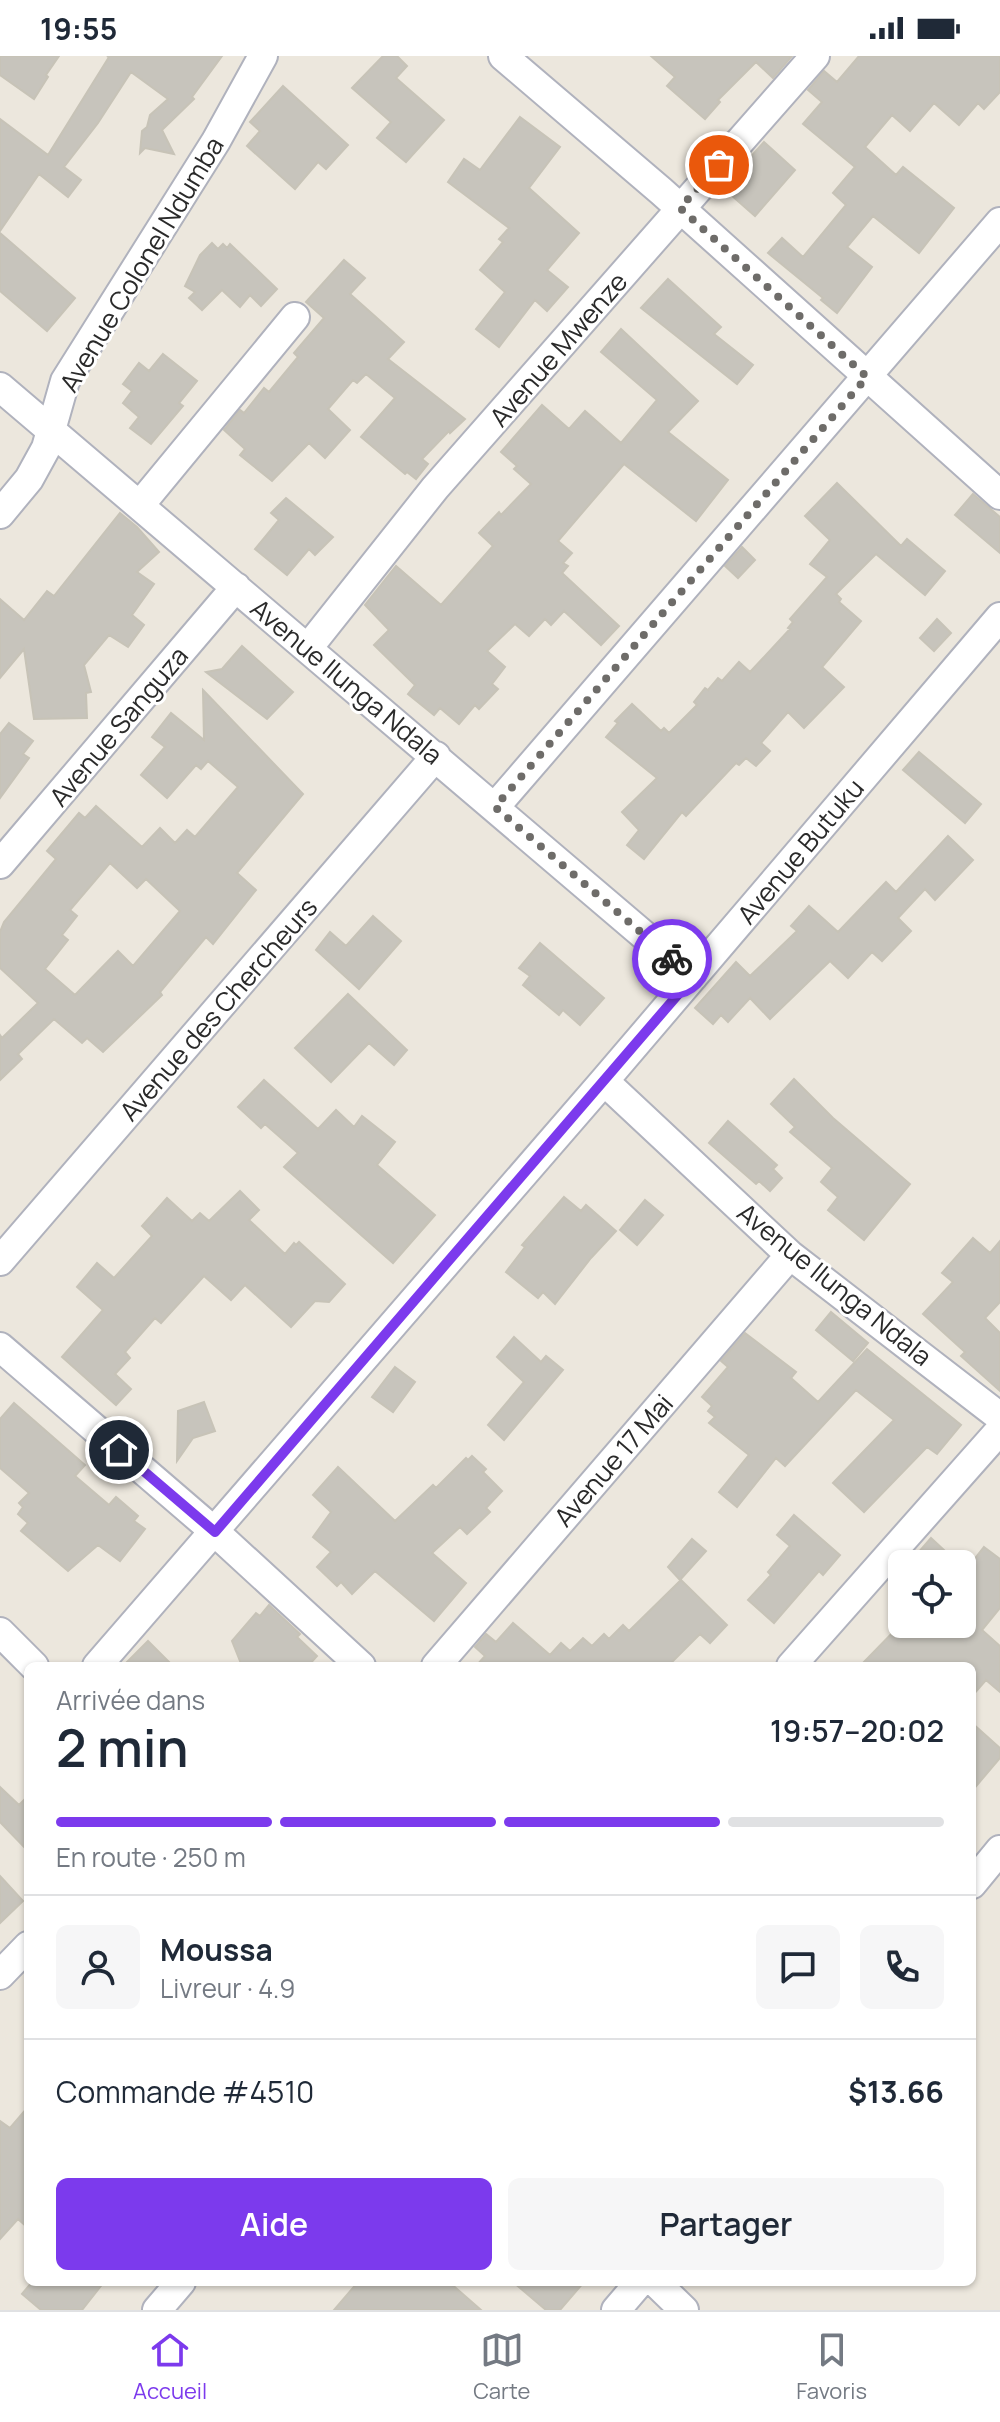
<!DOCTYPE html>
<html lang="fr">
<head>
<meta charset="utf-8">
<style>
	body { margin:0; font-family:Manrope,sans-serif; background:#f6f6f7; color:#1f2937; height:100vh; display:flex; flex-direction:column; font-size:30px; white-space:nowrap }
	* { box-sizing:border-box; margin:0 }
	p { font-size:26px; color:#747a83 }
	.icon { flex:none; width:44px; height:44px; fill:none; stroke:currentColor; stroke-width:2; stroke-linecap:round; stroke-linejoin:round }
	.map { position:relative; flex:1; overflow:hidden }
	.panel { position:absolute; left:24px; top:1606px; width:952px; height:624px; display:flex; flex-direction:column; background:#fff; border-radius:12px; box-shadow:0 2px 6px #0004 }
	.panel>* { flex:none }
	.tools { position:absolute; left:888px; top:1494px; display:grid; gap:16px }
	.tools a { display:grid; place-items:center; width:88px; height:88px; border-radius:12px; background:#fff; box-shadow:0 2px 6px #0004; font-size:40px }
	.pin { position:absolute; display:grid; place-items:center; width:68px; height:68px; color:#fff; margin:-34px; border:4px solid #fff; border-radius:50%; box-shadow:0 2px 8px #0007 }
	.courier { position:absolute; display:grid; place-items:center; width:80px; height:80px; margin:-40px; border:6px solid #7c3aed; border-radius:50%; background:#fff; color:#222; box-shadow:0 2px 10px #0007 }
	.headline em { font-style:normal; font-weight:600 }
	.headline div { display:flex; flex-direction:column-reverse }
	.headline { display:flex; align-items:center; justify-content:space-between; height:136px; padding:0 32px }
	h1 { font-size:52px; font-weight:600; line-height:60px }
	.bar { display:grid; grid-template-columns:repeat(4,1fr); gap:12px 8px; align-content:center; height:96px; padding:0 32px }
	.bar i { height:10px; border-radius:6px; background:#e0e1e3 }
	.bar .active { background:#7c3aed }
	.bar p { grid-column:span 4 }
	.line { display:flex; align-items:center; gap:20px; padding:0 32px; border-top:2px solid #e0e1e3 }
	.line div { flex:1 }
	.round { display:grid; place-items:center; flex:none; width:84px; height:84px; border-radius:12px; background:#f6f6f7 }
	.primary-button { display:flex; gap:16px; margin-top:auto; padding:16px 32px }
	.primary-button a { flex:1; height:92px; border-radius:12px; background:#7c3aed; color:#fff; font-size:32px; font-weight:600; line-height:92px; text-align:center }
	.primary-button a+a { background:#f6f6f7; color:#1f2937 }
	.status { display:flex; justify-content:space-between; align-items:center; height:56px; padding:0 40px; background:#fff; direction:ltr }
	.status svg { height:22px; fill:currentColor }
	.dock { display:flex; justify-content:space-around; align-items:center; height:112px; border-top:2px solid #e0e1e3; background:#fff; font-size:22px; color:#747a83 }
	.dock a { display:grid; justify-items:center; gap:4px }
	.dock .active { color:#7c3aed }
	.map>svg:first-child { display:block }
	.building { fill:#c7c4bc; stroke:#c7c3b7; stroke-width:2; fill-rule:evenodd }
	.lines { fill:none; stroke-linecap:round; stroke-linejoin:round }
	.minor-casing { stroke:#b0b2bd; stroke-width:32 }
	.minor { stroke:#fff; stroke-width:28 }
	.done { stroke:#6e6c69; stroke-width:8; stroke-dasharray:0 14.4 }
	.route { stroke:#7c3aed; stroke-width:10 }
	.labels { text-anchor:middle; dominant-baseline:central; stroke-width:6; stroke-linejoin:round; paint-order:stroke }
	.street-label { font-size:26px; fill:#2a2a2a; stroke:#fff }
</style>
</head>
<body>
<div class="status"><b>19:55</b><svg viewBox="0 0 49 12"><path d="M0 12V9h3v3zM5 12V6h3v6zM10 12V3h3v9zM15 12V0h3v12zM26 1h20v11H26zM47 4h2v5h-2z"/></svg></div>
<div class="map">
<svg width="1000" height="2254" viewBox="0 0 1000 2254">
	<rect width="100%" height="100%" fill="#ece7dd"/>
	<path class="building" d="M0,0H59L46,19L48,21L34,43L0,19Z
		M107,0H222L192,41L194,43L162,74L174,98L145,92L140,97L142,75L147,71L150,59L168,43L131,16L98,67L64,111L81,124L68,141L39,118L0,175V63L48,99L109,1Z
		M383,0H397L407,10L396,22L444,64L406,106L377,82L391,66L352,32Z
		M651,0H792L773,22L756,6L718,44L720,46L705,63L667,30L675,21Z
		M859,0H1000V36L984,53L978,47L959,69L934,47L910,75L892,59L865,91L896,119L903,111L954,152L919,197L873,160L847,191L872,211L837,257L821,244L823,242L768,197L782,182L803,201L846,149L833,137L855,111L803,68L822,46L808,34L824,15L837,26Z
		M283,30L348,89L326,113L318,106L295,133L247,90L260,75L250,66Z
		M520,61L560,91L529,132L579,177L547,214L568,231L547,255L535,244L499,291L476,273L505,236L480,214L503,186L499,183L509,172L448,126L464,103L480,114Z
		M764,86L795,114L755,160L723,132Z
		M0,177L75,242L47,275L0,235Z
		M212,187L218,193L223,188L227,192L230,188L277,233L261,250L250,239L240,251L222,234L202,254L189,242L195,236L185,230L200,199Z
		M344,204L365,222L350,238L404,286L388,303L465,363L450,377L449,375L422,403L428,408L416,423L407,416L405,418L361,381L395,342L366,318L357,327L353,324L328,353L350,374L325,402L309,387L272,425L240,399L245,393L224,374L240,354L244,357L264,332L269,336L298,301L294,297L324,262L306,246Z
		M668,223L721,271L714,278L753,309L737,328L641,252Z
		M621,273L698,345L668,376L728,424L696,465L624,408L558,485L572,497L563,507L568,510L562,517L619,570L601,589L564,555L551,569L545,563L529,580L515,568L487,595L505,611L492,628L498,633L479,653L475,649L459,668L440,652L434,659L408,638L415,629L374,589L389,574L365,549L396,510L441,549L493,490L479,477L499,456L501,459L531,428L514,413L517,410L501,396L542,349L569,373L585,355L621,387L657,344L601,296Z
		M163,298L197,325L179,347L183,350L151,388L130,372L139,361L123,347L132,335L123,328L139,307L149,315Z
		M837,427L901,490L907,483L945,515L925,539L876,498L836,538L841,543L839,546L861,565L822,611L844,631L804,672L788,656L761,687L770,695L756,710L746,702L739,709L736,707L686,760L682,756L644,803L627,789L639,774L622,756L657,722L606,681L618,667L615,665L632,648L661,675L664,672L669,677L697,649L694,646L705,632L708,634L718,622L722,625L739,606L750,616L790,573L788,572L793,566L790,563L827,521L810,508L830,484L805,460Z
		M973,438L1000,461V497L955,459Z
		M286,442L333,481L315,499L309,493L287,519L255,493L279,464L271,457Z
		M120,457L137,471L159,496L137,516L154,528L132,559L144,569L128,591L109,579L84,609L91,636L86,637L87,662L34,663L24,593L0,622V543L24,564L47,535L54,540Z
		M742,491L755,504L738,522L725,510Z
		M937,563L951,577L934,595L920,582Z
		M242,590L293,636L267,663L206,616L222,613Z
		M203,634L303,738L237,817L256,834L213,888L206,881L160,936L162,939L103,996L87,982L82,987L54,963L18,998L22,1003L0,1024V979L2,982L38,947L0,912V876L4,866L56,803L47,795L79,757L85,762L96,750L142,791L160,772L175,787L187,774L195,781L238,731L208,705L201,713L196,709L167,742L141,719L165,691L152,681L171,657L204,684ZM110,807L137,832L146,823L180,855L133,910L118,895L75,939L45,913L68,884L62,879L77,860L70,854Z
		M9,667L33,685L23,698L29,702L0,742V678Z
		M919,696L981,748L965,767L903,714Z
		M948,780L973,804L935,844L925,833L898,862L911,875L882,905L872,896L848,922L830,905L770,963L750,942L728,966L721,959L713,968L695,952L736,906L750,920L797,875L791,870L809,850L838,876L886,826L896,836Z
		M373,860L401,885L359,933L316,894L330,876L346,890Z
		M540,887L604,942L580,969L563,954L559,959L523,929L530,920L519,912Z
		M348,938L407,994L394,1009L369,987L331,1026L295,992Z
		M794,1023L833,1062L910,1128L864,1184L828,1154L838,1141L821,1126L832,1112L790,1076L795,1071L771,1048Z
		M264,1024L318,1073L336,1054L354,1071L362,1060L395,1086L377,1109L435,1159L393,1207L284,1111L298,1097L265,1068L261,1072L238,1051Z
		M728,1065L777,1109L773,1113L782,1122L770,1135L759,1125L756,1128L709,1087Z
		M240,1135L259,1154L249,1164L285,1198L294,1187L296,1189L299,1186L345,1228L329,1246L315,1245L291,1271L245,1229L231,1244L204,1220L161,1267L155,1262L125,1296L130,1302L115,1318L131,1333L116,1349L62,1301L103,1254L77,1231L97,1207L114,1222L152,1180L142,1170L167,1142L192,1165L200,1157L209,1165Z
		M564,1141L581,1155L586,1149L616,1175L591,1202L555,1248L543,1236L538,1242L506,1216L525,1191L522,1189Z
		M645,1144L663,1159L637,1189L620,1174Z
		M973,1182L990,1197L1000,1185V1246L985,1262L1000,1277V1335L961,1300L965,1296L923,1258L953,1226L942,1217Z
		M831,1256L868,1287L853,1305L816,1274Z
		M745,1277L796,1316L791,1322L818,1346L867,1293L961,1369L937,1398L927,1391L864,1456L833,1427L894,1364L856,1334L785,1410L776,1402L737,1451L719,1436L749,1399L709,1367L715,1361L708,1355L712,1350L702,1341L728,1311L721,1305Z
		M514,1281L541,1306L546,1300L563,1314L504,1384L488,1369L524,1326L497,1301Z
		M395,1311L415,1326L393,1356L372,1341Z
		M204,1346L215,1375L193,1382L177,1405L178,1355Z
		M14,1347L85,1409L75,1420L109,1449L116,1441L138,1460L134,1465L145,1473L120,1505L98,1489L68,1515L21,1475L28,1467L18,1458L23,1451L19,1447L29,1437L0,1412V1363Z
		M472,1400L486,1413L483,1416L502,1435L486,1452L490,1456L467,1478L460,1471L432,1497L466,1527L434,1565L375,1515L352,1538L341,1526L337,1530L317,1511L331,1496L313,1481L331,1456L313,1439L338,1411L395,1465L433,1429L436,1432L466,1402L468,1404Z
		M794,1459L840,1499L823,1519L819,1515L774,1567L748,1544L771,1519L768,1516L790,1490L777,1479Z
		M931,1482L959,1508H925L917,1498Z
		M692,1483L706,1495L680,1524L668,1511Z
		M984,1491L1000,1503V1552L982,1574L1000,1590V1636L986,1624L972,1640V1610H860L901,1568H962V1519Z
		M681,1524L727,1569L710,1587L700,1578L668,1610H476L485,1600L475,1591L486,1578L496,1586L513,1567L550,1599L561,1587L570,1595L583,1582L592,1590L604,1578L609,1583L623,1569L629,1575Z
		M269,1549L300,1578L297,1581L317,1600L308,1610H242L232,1585L256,1557L260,1560Z
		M148,1585L173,1610H123Z
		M972,1667L1000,1692V1702L972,1735Z
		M0,1731L19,1749L28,1740V1795L0,1766Z
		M0,1820L23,1845L0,1867Z
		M28,2051V2172L18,2163L0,2183V2065L10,2072Z
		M32,2226H104L82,2254H41L22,2238Z
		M358,2226H449L481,2254H334Z
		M513,2226H584L560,2254H546Z"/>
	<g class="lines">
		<g class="minor-casing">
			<path id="minor" d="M503,0L661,135L1000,439
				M0,331L693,921
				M140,449L295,261
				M0,458L29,423L46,392L65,325L216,85L263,0
				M308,592L435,432L815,0
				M495,751L1000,166
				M0,808L236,531
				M604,1025L790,1199L1000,1361
				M0,1205L436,700
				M0,1291L215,1476L361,1610
				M0,1576L34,1610
				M97,1610L604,1025L1000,561
				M436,1610L790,1199
				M791,1610L1000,1374
				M972,1828L1000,1794
				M0,1919L28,1890
				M655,2226L684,2254
				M157,2254L181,2226
				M616,2254L640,2226"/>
		</g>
		<use href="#minor" class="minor"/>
	</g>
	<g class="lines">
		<path class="done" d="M672,903L495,751L867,321L680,152L719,109"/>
		<path class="route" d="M119,1394L215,1476L693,921L672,903"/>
	</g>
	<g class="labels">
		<g class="street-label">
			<text transform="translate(141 208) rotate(-59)">Avenue Colonel Ndumba</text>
			<text transform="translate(558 293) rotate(-49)">Avenue Mwenze</text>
			<text transform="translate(347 625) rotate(40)">Avenue Ilunga Ndala</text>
			<text transform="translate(118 670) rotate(-50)">Avenue Sanguza</text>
			<text transform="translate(800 795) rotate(-50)">Avenue Butuku</text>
			<text transform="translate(218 953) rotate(-49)">Avenue des Chercheurs</text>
			<text transform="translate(835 1228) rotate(39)">Avenue Ilunga Ndala</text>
			<text transform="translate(613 1404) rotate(-49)">Avenue 17 Mai</text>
		</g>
	</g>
</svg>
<div class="tools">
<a><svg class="icon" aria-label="locate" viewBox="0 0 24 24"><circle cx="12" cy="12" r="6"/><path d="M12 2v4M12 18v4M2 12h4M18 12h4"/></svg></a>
</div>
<div class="pin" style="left:719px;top:109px;background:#ea580c"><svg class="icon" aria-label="bag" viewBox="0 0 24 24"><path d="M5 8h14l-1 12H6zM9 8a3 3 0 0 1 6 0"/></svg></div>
<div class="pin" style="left:119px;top:1394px;background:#1f2937"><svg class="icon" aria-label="home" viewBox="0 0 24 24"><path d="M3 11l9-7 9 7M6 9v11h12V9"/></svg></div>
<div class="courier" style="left:672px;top:903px"><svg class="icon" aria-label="bike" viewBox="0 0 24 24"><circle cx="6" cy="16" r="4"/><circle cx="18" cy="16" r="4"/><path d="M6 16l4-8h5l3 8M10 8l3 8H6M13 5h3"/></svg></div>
<section class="panel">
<div class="headline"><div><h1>2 min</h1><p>Arrivée dans</p></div><em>19:57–20:02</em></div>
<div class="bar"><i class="active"></i><i class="active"></i><i class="active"></i><i></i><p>En route · 250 m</p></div>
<div class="line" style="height:144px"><a class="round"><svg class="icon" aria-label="person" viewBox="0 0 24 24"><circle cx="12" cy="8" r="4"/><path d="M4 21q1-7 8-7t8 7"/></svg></a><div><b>Moussa</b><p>Livreur · 4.9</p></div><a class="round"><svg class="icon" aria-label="chat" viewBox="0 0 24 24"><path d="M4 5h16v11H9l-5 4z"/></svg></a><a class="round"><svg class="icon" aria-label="phone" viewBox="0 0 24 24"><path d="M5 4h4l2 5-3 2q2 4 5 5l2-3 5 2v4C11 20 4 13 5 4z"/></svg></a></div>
<div class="line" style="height:104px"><div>Commande #4510</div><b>$13.66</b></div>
<div class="primary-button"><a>Aide</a><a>Partager</a></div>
</section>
</div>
<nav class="dock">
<a class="active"><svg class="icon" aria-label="home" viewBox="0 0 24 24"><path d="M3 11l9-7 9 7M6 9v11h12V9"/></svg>Accueil</a>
<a><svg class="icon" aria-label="map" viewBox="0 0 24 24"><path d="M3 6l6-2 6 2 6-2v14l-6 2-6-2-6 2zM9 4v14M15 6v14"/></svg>Carte</a>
<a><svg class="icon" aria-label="saved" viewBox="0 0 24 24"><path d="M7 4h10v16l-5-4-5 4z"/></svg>Favoris</a>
</nav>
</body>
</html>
